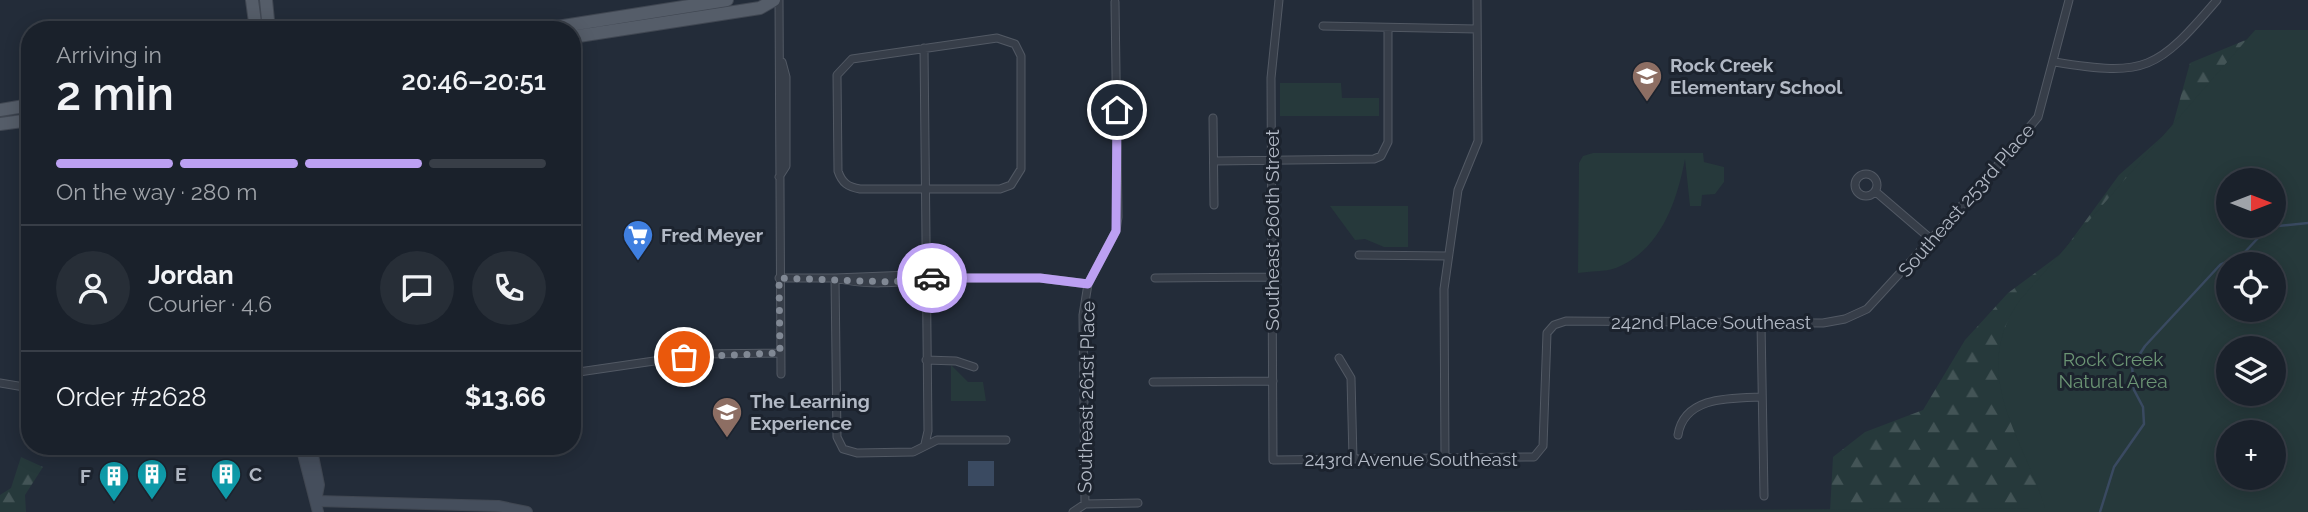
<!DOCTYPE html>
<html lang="en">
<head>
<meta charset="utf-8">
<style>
	body { margin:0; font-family:Raleway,sans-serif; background:#272e37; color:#f1f3f6; height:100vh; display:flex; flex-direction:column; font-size:26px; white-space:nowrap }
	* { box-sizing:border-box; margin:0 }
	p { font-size:23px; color:#9fa3a9 }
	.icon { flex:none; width:38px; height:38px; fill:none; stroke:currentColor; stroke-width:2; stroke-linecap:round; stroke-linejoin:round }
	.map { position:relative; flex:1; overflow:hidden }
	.side { position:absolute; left:21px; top:21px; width:560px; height:434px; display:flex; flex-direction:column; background:#1a212b; border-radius:28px; box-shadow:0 4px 18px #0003,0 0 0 2px #383e47 }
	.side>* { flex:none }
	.needle { width:46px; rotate:90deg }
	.fabs { position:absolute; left:2216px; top:168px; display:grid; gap:14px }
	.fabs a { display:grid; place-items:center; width:70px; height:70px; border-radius:50%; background:#1a212b; box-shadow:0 4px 18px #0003,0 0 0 2px #383e47; font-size:35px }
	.pin { position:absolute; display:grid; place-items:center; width:60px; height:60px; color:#fff; margin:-30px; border:4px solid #fff; border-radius:50%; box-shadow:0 2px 7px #0007 }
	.courier { position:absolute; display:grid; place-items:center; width:70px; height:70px; margin:-35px; border:5px solid #bca0f2; border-radius:50%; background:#fff; color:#222; box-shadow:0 2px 9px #0007 }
	.headline em { font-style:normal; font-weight:600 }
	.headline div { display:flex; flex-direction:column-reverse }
	.headline { display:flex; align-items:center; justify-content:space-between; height:119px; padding:0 35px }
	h1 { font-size:46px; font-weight:600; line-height:52px }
	.bar { display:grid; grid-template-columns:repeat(4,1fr); gap:10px 7px; align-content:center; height:84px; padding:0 35px }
	.bar i { height:9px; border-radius:5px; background:#383e47 }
	.bar .on { background:#bca0f2 }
	.bar p { grid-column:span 4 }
	.line { display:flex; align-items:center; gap:18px; padding:0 35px; border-top:2px solid #383e47 }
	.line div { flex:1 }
	.round { display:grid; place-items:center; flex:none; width:74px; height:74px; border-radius:37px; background:#272e37 }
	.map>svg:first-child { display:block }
	.forest { fill:url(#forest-firs); fill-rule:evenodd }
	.park { fill:#26393b; fill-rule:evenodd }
	.water { fill:#3a4a61 }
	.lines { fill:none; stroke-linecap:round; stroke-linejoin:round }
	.stream { stroke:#3a4a61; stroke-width:2.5 }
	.street-casing { stroke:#525964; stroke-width:9 }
	.secondary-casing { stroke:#404752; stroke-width:12 }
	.primary-casing { stroke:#404752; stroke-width:14 }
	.street { stroke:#373e49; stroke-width:7 }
	.secondary { stroke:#454e5c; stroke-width:10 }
	.primary { stroke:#555d69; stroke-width:12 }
	.done { stroke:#808894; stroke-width:7; stroke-dasharray:0 12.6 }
	.route { stroke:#bca0f2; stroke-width:9 }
	.labels { text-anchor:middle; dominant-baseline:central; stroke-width:6; stroke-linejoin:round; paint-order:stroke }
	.poi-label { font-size:19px; font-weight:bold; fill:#b2b9c5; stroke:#1c232e; text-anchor:start }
	.street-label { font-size:19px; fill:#b2b9c5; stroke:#1c232e }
	.park-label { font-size:19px; fill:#6b9474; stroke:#1c232e }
</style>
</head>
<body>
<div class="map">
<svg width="2308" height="512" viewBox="0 0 2308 512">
	<defs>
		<pattern id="forest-firs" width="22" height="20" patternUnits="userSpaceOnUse" patternTransform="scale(1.75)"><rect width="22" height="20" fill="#26393b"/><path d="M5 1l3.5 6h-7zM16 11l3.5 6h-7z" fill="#435456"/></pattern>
	</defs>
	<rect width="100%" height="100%" fill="#232c39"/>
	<path class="forest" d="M2308,38V512H1830L1833,457L1865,432L1923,410L1965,340L2008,293L2062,253L2119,175L2172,128L2190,63L2248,39ZM2228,180H2273V226H2228ZM2228,264H2273V310H2228ZM2228,348H2273V394H2228ZM2228,432H2273V478H2228Z
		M21,457L43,467L25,495L26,512H0V495L11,488Z"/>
	<path class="park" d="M2255,30H2308V512H1279L2045,508C2023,436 1968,374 2020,300ZM2228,180H2273V226H2228ZM2228,264H2273V310H2228ZM2228,348H2273V394H2228ZM2228,432H2273V478H2228Z
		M1280,83H1341L1342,98H1379V116H1280Z
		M1593,153H1703L1704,162L1724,167V182L1715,194L1702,195L1701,206H1690L1685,159C1677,201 1661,250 1616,268C1605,272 1590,271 1578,273L1579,163L1583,156Z
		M1330,206H1408V247H1384L1365,239L1355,240Z
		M951,365L968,382H983L986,401H951Z"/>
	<path class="water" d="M968,461H994V486H968Z"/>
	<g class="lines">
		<path class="stream" d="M2100,512L2114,467L2144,424L2143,407L2134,390L2132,366L2145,346L2220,265L2243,254L2259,237L2278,226L2308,223"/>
		<g class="street-casing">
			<path id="street" d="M779,0L781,374
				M1279,0L1271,78L1273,460L1534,457L1543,446L1547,333L1554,325L1566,321L1823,323L1845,319L1867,309L1987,178L2038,117L2069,0
				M1323,26L1477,29
				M997,38L1015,44L1021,56V169L1011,185L1000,189H860C848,187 842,183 838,171L837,75L852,59Z
				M924,48L928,431L925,444
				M2055,62C2146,77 2157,70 2217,0
				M1213,118L1214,205
				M1214,161L1374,159L1381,156L1388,142V29
				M1855 185a11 11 0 1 1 22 0a11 11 0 1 1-22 0Z
				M779,177L786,166V77L782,62
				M1876,192L1932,240
				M1359,255L1448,256
				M779,278H835L837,437L843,449L857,453L913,452L937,440H1006
				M926,278L910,275L835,278C863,285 897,284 926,278H1040L1088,284
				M1155,278L1272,277
				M1761,323L1764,496
				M1339,358L1351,378L1353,459
				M926,360L956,361L974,367
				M572,373L702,354L781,353
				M1153,382L1273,381
				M0,383L30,388
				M1678,435C1684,396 1731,398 1762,397
				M1445,459L1444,289L1458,190L1478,141L1477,0
				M1085,504L1083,315L1088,284L1116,231L1118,217L1115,2
				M1073,512L1085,504L1138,503"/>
		</g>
		<g class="secondary-casing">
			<path id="secondary" d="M301,446L318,512
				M311,446L319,485L316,501
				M316,501L498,506L527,512"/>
		</g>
		<g class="primary-casing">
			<path id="primary" d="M252,0L256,30
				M266,0L269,30
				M538,30L727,0
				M572,37L760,8L774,0
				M0,110L30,105
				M0,124L30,120"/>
		</g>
		<use href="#street" class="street"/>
		<use href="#secondary" class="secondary"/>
		<use href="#primary" class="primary"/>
	</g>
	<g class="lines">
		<path class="done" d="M684,357L780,353L779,278L890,282L932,278"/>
		<path class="route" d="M932,278H1040L1088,284L1116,231L1117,110"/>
	</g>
	<defs>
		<g id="school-pin" transform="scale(1.575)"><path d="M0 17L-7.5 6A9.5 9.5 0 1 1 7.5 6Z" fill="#8d6e63" stroke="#1c232e"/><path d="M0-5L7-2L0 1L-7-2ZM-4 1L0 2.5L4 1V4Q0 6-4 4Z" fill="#fff"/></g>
		<g id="supermarket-pin" transform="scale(1.575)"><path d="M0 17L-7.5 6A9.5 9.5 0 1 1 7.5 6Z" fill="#3f7fe0" stroke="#1c232e"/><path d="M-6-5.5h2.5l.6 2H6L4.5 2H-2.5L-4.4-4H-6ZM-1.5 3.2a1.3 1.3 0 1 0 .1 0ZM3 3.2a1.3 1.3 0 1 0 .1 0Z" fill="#fff"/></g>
		<g id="building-pin" transform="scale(1.575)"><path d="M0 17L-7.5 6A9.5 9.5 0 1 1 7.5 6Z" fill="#0f9aa8" stroke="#1c232e"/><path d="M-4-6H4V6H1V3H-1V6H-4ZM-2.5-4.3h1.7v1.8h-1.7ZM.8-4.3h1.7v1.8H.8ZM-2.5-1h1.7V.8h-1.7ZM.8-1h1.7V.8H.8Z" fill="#fff"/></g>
	</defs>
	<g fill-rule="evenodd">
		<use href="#school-pin" x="1647" y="76"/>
		<use href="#supermarket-pin" x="638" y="235"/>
		<use href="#school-pin" x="727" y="412"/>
		<use href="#building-pin" x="152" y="474"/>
		<use href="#building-pin" x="226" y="474"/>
		<use href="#building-pin" x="114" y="476"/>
	</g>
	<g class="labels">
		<g class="poi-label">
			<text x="1670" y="65">Rock Creek<tspan x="1670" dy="22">Elementary School</tspan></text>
			<text x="661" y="235">Fred Meyer</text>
			<text x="750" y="401">The Learning<tspan x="750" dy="22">Experience</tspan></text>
			<text x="175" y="474">E</text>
			<text x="249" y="474">C</text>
			<text x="91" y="476" text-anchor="end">F</text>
		</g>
		<g class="street-label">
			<text transform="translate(1966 200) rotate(-49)">Southeast 253rd Place</text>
			<text transform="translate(1272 230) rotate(-90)">Southeast 260th Street</text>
			<text x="1711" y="322">242nd Place Southeast</text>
			<text transform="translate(1086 397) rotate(-89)">Southeast 261st Place</text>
			<text x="1411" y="459">243rd Avenue Southeast</text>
		</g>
		<g class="park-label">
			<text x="2113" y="359">Rock Creek<tspan x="2113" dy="22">Natural Area</tspan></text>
		</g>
	</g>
</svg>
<div class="fabs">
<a><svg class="needle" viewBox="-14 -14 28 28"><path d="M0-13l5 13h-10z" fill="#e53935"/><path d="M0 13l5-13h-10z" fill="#9fa3a9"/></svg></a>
<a><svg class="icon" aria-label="locate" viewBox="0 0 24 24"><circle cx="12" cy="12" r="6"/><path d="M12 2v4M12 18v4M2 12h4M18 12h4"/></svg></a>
<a><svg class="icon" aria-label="layers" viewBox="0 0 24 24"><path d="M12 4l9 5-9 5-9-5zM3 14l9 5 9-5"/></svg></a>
<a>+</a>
</div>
<div class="pin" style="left:684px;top:357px;background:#ea580c"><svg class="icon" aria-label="bag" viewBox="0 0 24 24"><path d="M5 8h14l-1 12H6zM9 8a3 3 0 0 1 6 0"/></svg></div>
<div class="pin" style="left:1117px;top:110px;background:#1f2937"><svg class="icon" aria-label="home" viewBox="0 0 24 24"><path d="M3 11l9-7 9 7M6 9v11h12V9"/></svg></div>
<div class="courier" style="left:932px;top:278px"><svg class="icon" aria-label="car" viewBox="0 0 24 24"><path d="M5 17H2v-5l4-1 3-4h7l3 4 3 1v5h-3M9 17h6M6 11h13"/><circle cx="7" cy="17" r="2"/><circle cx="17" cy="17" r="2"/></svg></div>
<section class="side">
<div class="headline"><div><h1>2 min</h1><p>Arriving in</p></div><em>20:46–20:51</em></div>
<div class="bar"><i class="on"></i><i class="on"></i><i class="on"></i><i></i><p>On the way · 280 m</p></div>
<div class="line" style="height:126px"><a class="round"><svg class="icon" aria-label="person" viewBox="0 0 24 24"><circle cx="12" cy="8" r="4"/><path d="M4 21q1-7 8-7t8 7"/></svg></a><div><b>Jordan</b><p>Courier · 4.6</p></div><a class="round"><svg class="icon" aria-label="chat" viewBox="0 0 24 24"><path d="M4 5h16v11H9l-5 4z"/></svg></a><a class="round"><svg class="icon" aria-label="phone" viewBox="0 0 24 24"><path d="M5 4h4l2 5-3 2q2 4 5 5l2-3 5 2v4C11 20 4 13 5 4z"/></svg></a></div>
<div class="line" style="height:91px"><div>Order #2628</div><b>$13.66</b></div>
</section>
</div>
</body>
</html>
